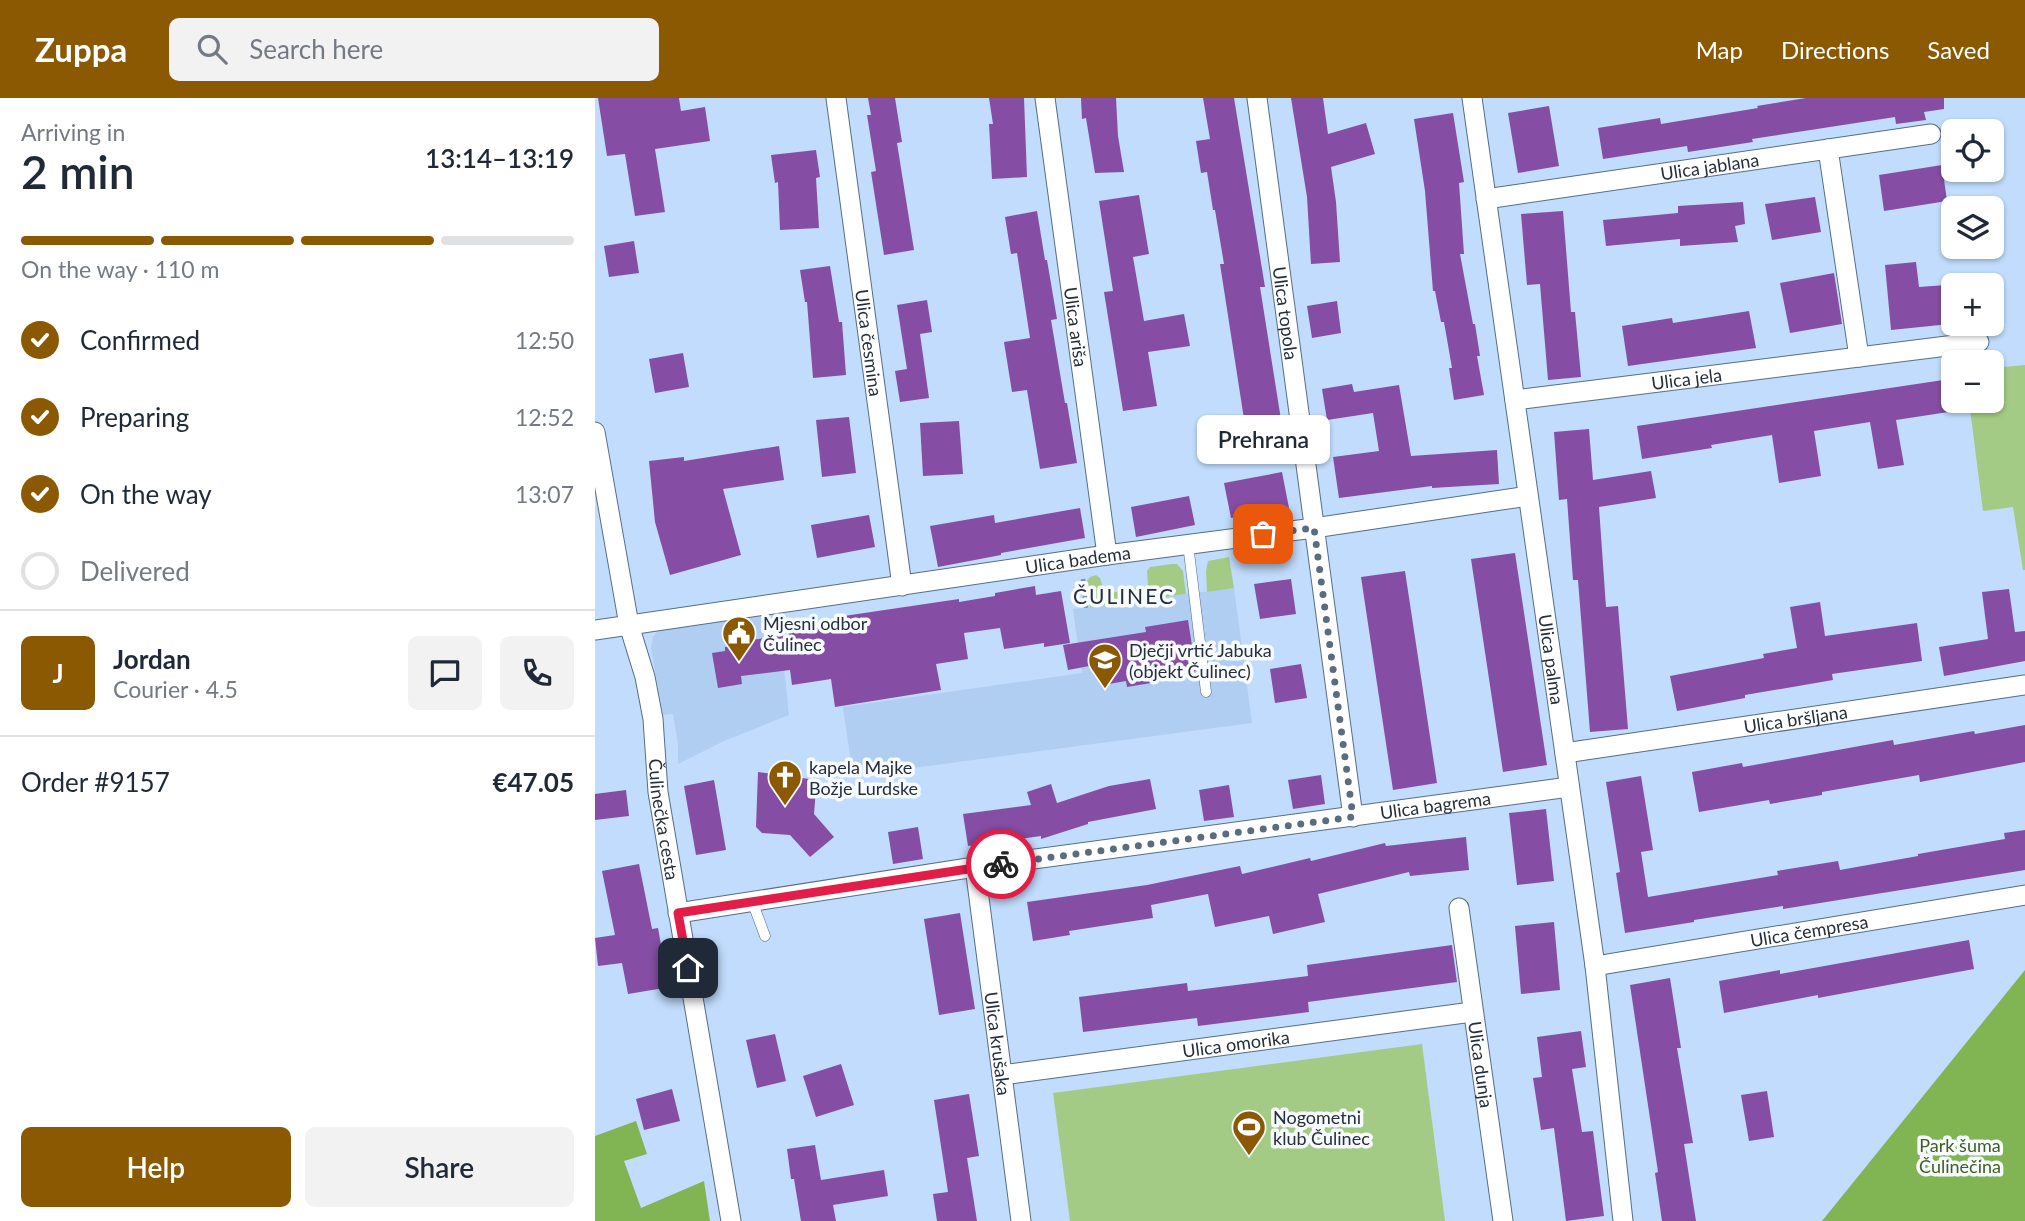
<!DOCTYPE html>
<html lang="en">
<head>
<meta charset="utf-8">
<style>
	body { margin:0; font-family:Lato,sans-serif; background:#f2f2f3; color:#1f2937; height:100vh; display:flex; flex-direction:column; font-size:26px; white-space:nowrap }
	* { box-sizing:border-box; margin:0 }
	p { font-size:23px; color:#747a83 }
	.icon { flex:none; width:38px; height:38px; fill:none; stroke:currentColor; stroke-width:2; stroke-linecap:round; stroke-linejoin:round }
	.map { position:relative; flex:1; overflow:hidden }
	.side { display:flex; flex-direction:column; background:#fff; width:595px }
	.side>* { flex:none }
	.buttons { position:absolute; left:1346px; top:21px; display:grid; gap:14px }
	.buttons a { display:grid; place-items:center; width:63px; height:63px; border-radius:10px; background:#fff; box-shadow:0 2px 5px #0004; font-size:35px }
	.pin { position:absolute; display:grid; place-items:center; width:60px; height:60px; color:#fff; margin:-30px; border-radius:14px; box-shadow:0 4px 10px #0006 }
	.courier { position:absolute; display:grid; place-items:center; width:70px; height:70px; margin:-35px; border:5px solid #e11d48; border-radius:50%; background:#fff; color:#222; box-shadow:0 2px 9px #0007 }
	.bubble { position:absolute; height:49px; border-radius:10px; background:#fff; box-shadow:0 2px 5px #0004; font-size:23px; font-weight:600; line-height:49px; text-align:center }
	.overview em { font-style:normal; font-weight:600 }
	.overview div { display:flex; flex-direction:column-reverse }
	.overview { display:flex; align-items:center; justify-content:space-between; height:119px; padding:0 21px }
	h1 { font-size:46px; font-weight:600; line-height:52px }
	.bar { display:grid; grid-template-columns:repeat(4,1fr); gap:10px 7px; align-content:center; height:84px; padding:0 21px }
	.bar i { height:9px; border-radius:5px; background:#e0e1e3 }
	.bar .selected { background:#8b5902 }
	.bar p { grid-column:span 4 }
	.line { display:flex; align-items:center; gap:18px; padding:0 21px; border-top:2px solid #e0e1e3 }
	.line div { flex:1 }
	.round { display:grid; place-items:center; flex:none; width:74px; height:74px; border-radius:10px; background:#f2f2f3 }
	ol { padding:0 21px; list-style:none }
	li { display:flex; align-items:center; gap:21px; height:77px }
	li p { margin-inline-start:auto }
	li .icon { padding:7px; border-radius:50%; background:#8b5902; color:#fff; stroke-width:4 }
	li:last-child { color:#747a83 }
	li i { width:38px; height:38px; border:4px solid #e0e1e3; border-radius:50% }
	.primary-button { display:flex; gap:14px; margin-top:auto; padding:14px 21px }
	.primary-button a { flex:1; height:80px; border-radius:10px; background:#8b5902; color:#fff; font-size:28px; font-weight:600; line-height:80px; text-align:center }
	.primary-button a+a { background:#f2f2f3; color:#1f2937 }
	header { display:flex; align-items:center; gap:42px; box-sizing:border-box; height:98px; padding:0 35px; background:#8b5902; color:#fff }
	header strong { font-size:33px }
	nav { display:flex; gap:38px; margin-inline-start:auto; font-size:24px }
	.search { width:490px; height:63px; background:#f2f2f3; display:flex; align-items:center; gap:18px; box-sizing:border-box; padding:0 24px; border-radius:10px; color:#747a83; font-size:26px }
	main { display:flex; flex:1; min-height:0 }
	.map>svg:first-child { display:block }
	.built { fill:#afcef2 }
	.green { fill:#a4cb85 }
	.forest { fill:#81b452 }
	.building { fill:#854ea4 }
	.lines { fill:none; stroke-linecap:round; stroke-linejoin:round }
	.lane-casing { stroke:#556d89; stroke-width:11 }
	.street-casing { stroke:#556d89; stroke-width:21 }
	.path { stroke:#7d90a8; stroke-width:4.5; stroke-dasharray:3.5 5; stroke-linecap:butt }
	.lane { stroke:#fff; stroke-width:10 }
	.street { stroke:#fff; stroke-width:19 }
	.done { stroke:#5c6c7f; stroke-width:7; stroke-dasharray:0 12.6 }
	.route { stroke:#e11d48; stroke-width:9 }
	.labels { text-anchor:middle; dominant-baseline:central; stroke-width:7; stroke-linejoin:round; paint-order:stroke }
	.street-label { font-size:18px; fill:#252f3b; stroke:#f8fbfe }
	.poi-label { font-size:18px; fill:#252f3b; stroke:#f8fbfe; text-anchor:start }
	.park-label { font-size:18px; fill:#3e5f1c; stroke:#f8fbfe }
	.quarter-label { font-size:21px; letter-spacing:2px; fill:#252f3b; stroke:#f8fbfe }
</style>
</head>
<body>
<header>
<strong>Zuppa</strong>
<div class="search"><svg class="icon" aria-label="search" viewBox="0 0 24 24"><circle cx="10" cy="10" r="6"/><path d="M15 15l6 6"/></svg>Search here</div>
<nav><a>Map</a><a>Directions</a><a>Saved</a></nav>
</header>
<main>
<section class="side">
<div class="overview"><div><h1>2 min</h1><p>Arriving in</p></div><em>13:14–13:19</em></div>
<div class="bar"><i class="selected"></i><i class="selected"></i><i class="selected"></i><i></i><p>On the way · 110 m</p></div>
<ol>
<li><svg class="icon" aria-label="check" viewBox="0 0 24 24"><path d="M5 12l5 5 9-10"/></svg>Confirmed<p>12:50</p></li>
<li><svg class="icon" aria-label="check" viewBox="0 0 24 24"><path d="M5 12l5 5 9-10"/></svg>Preparing<p>12:52</p></li>
<li><svg class="icon" aria-label="check" viewBox="0 0 24 24"><path d="M5 12l5 5 9-10"/></svg>On the way<p>13:07</p></li>
<li><i></i>Delivered</li>
</ol>
<div class="line" style="height:126px"><b class="round" style="background:#8b5902;color:#fff">J</b><div><b>Jordan</b><p>Courier · 4.5</p></div><a class="round"><svg class="icon" aria-label="chat" viewBox="0 0 24 24"><path d="M4 5h16v11H9l-5 4z"/></svg></a><a class="round"><svg class="icon" aria-label="phone" viewBox="0 0 24 24"><path d="M5 4h4l2 5-3 2q2 4 5 5l2-3 5 2v4C11 20 4 13 5 4z"/></svg></a></div>
<div class="line" style="height:91px"><div>Order #9157</div><b>€47.05</b></div>
<div class="primary-button"><a>Help</a><a>Share</a></div>
</section>
<div class="map">
<svg width="1430" height="1123" viewBox="0 0 1430 1123">
	<rect width="100%" height="100%" fill="#c1dcfc"/>
	<path class="built" d="M639,490L657,625L258,678L248,609L487,575L478,511Z
		M183,514L194,617L129,643L83,666V646L78,616L68,617L56,550L58,539L63,533L70,530Z"/>
	<path class="green" d="M1430,267V472H1428L1418,409L1388,413L1374,303H1396L1397,270Z
		M634,459L639,490L612,494L611,473L613,463Z
		M577,466H582L588,473L591,496L495,509L491,484L495,479L501,477L505,480L510,496L553,488L552,473L555,469Z
		M827,946L850,1123H475L458,995Z"/>
	<path class="forest" d="M1430,872V1123H1227Z
		M41,1023L52,1056L29,1063L46,1110L109,1083L115,1123H0V1038Z"/>
	<path class="building" d="M3,0H84L86,13L110,9L115,43L60,51L70,114L40,118L30,56L12,58Z
		M273,0H300L307,44L302,45L319,152L289,157L276,74L281,73L272,17H276Z
		M394,0H429L432,79L397,81L394,26H398Z
		M486,0H521L523,38L529,74L500,75L491,20L487,21Z
		M608,0H639L670,189H665L687,328L651,334L625,166H629L620,112H618L612,74L606,75L601,43L615,41Z
		M696,0H728L733,36L771,25L780,56L736,69L741,104L745,164L716,166L712,99Z
		M1211,0H1349V11L1329,14L1331,22L1301,26L1300,19L1157,41L1158,44L1093,54L1092,48L1008,61L1003,30L1065,20L1066,26L1163,10L1162,8Z
		M954,8L964,68L923,75L913,15Z
		M858,15L869,84L864,85L869,156H865L878,226H880L885,258H882L889,297L859,302L854,270H857L849,224H846L840,193H838L830,93L819,21Z
		M221,52L225,79L221,80L224,130L185,132L183,84L180,85L176,57Z
		M1347,67L1352,103L1289,113L1284,77Z
		M544,97L554,156L538,159L549,223L589,216L595,248L553,254L562,308L528,313L509,194L518,193L504,103Z
		M1220,99L1226,134L1177,142L1170,106Z
		M1148,104L1150,126L1140,128L1143,144L1085,148V141L1011,148L1008,122L1083,115V108Z
		M442,113L450,162H452L462,221L456,222L470,305H472L482,365L445,371L432,292L417,294L409,244L435,240L422,155L416,156L410,119Z
		M968,113L976,214H980L986,279L953,282L945,186L932,187L926,116Z
		M39,143L44,175L14,179L9,148Z
		M1321,164L1324,189L1351,187L1355,226L1296,232L1290,167Z
		M235,168L244,224H247L251,277L218,280L212,204H210L205,172Z
		M1239,175L1247,226L1195,235L1185,185Z
		M332,202L337,234L325,236L334,300L305,304L300,273L312,271L302,207Z
		M742,203L746,235L717,240L712,208Z
		M1154,213L1161,250L1033,268L1027,228L1077,220L1078,225Z
		M88,255L94,289L60,295L54,261Z
		M1355,281L1360,313L1301,322L1309,367L1283,371L1275,324L1219,333L1226,378L1184,385L1177,337L1116,347L1117,350L1047,361L1042,328Z
		M757,286L759,294L804,287L816,358L902,352L904,386L837,390V388L744,400L738,359L784,353L778,315L732,322L727,291Z
		M254,319L261,375L227,379L221,322Z
		M364,323L368,376L328,378L325,325Z
		M994,331L998,382L1056,373L1061,400L1004,409L1011,509L1023,508L1033,631L995,634L983,482H978L972,401L964,402L959,334Z
		M184,348L189,382L128,391L146,457L75,477L60,424L54,363L89,359V363Z
		M687,374L694,410L636,420L629,385Z
		M594,398L600,427L541,439L536,409Z
		M485,410L490,440L406,455V457L343,469L335,428L399,417L400,425Z
		M274,417L280,449L222,460L216,427Z
		M920,455L952,667L908,674L876,461Z
		M810,473L842,685L798,692L766,479Z
		M696,481L701,516L665,521L659,486Z
		M440,488L441,497L466,493L475,545L449,549V545L409,551L405,530L369,535L373,561L341,566L346,592L240,609L236,581L197,587L195,572L146,578L147,586L123,590L117,555L130,553V549L142,548L141,544L194,537L193,534L250,526L249,518L364,501V504L400,498V495Z
		M1414,491L1420,534L1430,533V563L1349,578L1344,549L1393,541L1387,494Z
		M1225,504L1230,538L1322,525L1327,563L1237,576L1238,582L1150,597V600L1082,613L1075,578L1169,560L1168,556L1202,550L1195,509Z
		M593,522L601,573L561,579L562,584L532,589L531,583L508,587L505,566L473,572L468,547L551,534L550,529Z
		M706,566L712,600L680,605L675,571Z
		M1430,627V664L1325,684L1324,677L1227,694V697L1175,706L1174,702L1104,714L1097,674L1147,665L1148,669L1298,642L1299,647L1379,633L1380,636Z
		M163,674L214,681L221,691L219,716L239,739L215,759L195,737L167,735L161,729Z
		M726,677L730,706L698,711L693,682Z
		M1046,678L1058,752L1046,754L1053,799L1183,777L1182,773L1243,763L1245,772L1323,758V756L1410,741L1409,735L1430,732V772L1188,811V808L1099,822V824L1030,835L1021,775L1025,774L1011,684Z
		M555,681L561,711L493,724V726L446,741V738L373,748L368,716L436,707L432,694L456,686L462,705L514,688Z
		M119,682L131,752L101,757L89,688Z
		M634,687L639,719L609,723L604,692Z
		M31,692L34,718L0,722V696Z
		M951,711L959,783L922,787L914,715Z
		M323,729L328,761L298,766L293,734Z
		M871,739L874,772L815,778L814,774L723,796L730,824L678,836L674,818L620,829L613,796L556,807L558,820L474,833L475,837L438,843L432,804L552,787L645,768L647,776L715,760L716,763L790,745L791,748Z
		M44,766L57,831L63,830L68,858L64,859L69,890L33,896L27,865L3,868L0,840L20,837L7,773Z
		M365,815L380,911L344,917L329,821Z
		M959,824L965,892L926,896L920,828Z
		M1374,842L1379,871L1223,900V897L1129,915L1124,883L1185,872V876Z
		M857,847L862,884L713,904L714,914L603,928L602,920L488,934L484,899L592,885L593,893L713,878L712,867Z
		M1075,880L1086,950H1082L1098,1045L1089,1046L1101,1123H1067L1060,1075L1063,1074L1035,887Z
		M986,933L991,969L977,971L987,1034L998,1033L1009,1118L971,1123L959,1030L946,1032L938,980L947,979L942,939Z
		M180,936L191,983L162,990L151,942Z
		M246,966L259,1007L221,1019L208,978Z
		M77,991L85,1023L49,1032L41,1001Z
		M1172,993L1179,1039L1154,1043L1146,997Z
		M374,996L384,1058L372,1060L382,1123H342L338,1096L353,1094L339,1002Z
		M220,1047L226,1082L289,1072L293,1098L238,1107L241,1123H206L199,1081H196L192,1051Z"/>
	<g class="lines">
		<g class="lane-casing">
			<path id="lane" d="M593,446L611,594
				M157,803L170,838"/>
		</g>
		<g class="street-casing">
			<g id="street">
				<path id="s1" d="M241,0L307,488"/>
				<path id="s2" d="M450,0L512,457"/>
				<path id="s3" d="M662,0L758,719"/>
				<path id="s4" d="M877,0L1000,868L1028,1123"/>
				<path d="M1233,51L1264,259"/>
				<path id="s5" d="M891,101L1336,36"/>
				<path id="s6" d="M920,302L1384,244"/>
				<path id="s7" d="M0,334L34,527L50,579L58,621L63,694L136,1123"/>
				<path id="s8" d="M0,532L512,457L719,430L933,398"/>
				<path id="s9" d="M970,655L1430,587"/>
				<path id="s10" d="M380,769L426,1123"/>
				<path id="s11" d="M864,810L908,1123"/>
				<path id="s12" d="M83,815L380,769L974,689"/>
				<path id="s13" d="M1000,868L1430,797"/>
				<path id="s14" d="M407,977L877,914"/>
			</g>
		</g>
		<path class="path" d="M488,481L491,510"/>
		<use href="#lane" class="lane"/>
		<use href="#street" class="street"/>
	</g>
	<g class="lines">
		<path class="done" d="M406,766L758,719L719,430L668,436"/>
		<path class="route" d="M93,870L83,815L406,766"/>
	</g>
	<defs>
		<g id="civic-pin" transform="scale(1.75)"><path d="M0 17L-7.5 6A9.5 9.5 0 1 1 7.5 6Z" fill="#8b5902" stroke="#f8fbfe"/><path d="M-.6-6.5H3V-4.5H.6V-3L4-1V1h2V6H-6V1h2V-1L-.6-3ZM-1.2 2.5V6h2.4V2.5Z" fill="#fff"/></g>
		<g id="school-pin" transform="scale(1.75)"><path d="M0 17L-7.5 6A9.5 9.5 0 1 1 7.5 6Z" fill="#8b5902" stroke="#f8fbfe"/><path d="M0-5L7-2L0 1L-7-2ZM-4 1L0 2.5L4 1V4Q0 6-4 4Z" fill="#fff"/></g>
		<g id="church-pin" transform="scale(1.75)"><path d="M0 17L-7.5 6A9.5 9.5 0 1 1 7.5 6Z" fill="#8b5902" stroke="#f8fbfe"/><path d="M-1.2-6h2.4v3.5h3.3v2.4h-3.3V6h-2.4V-.1h-3.3v-2.4h3.3Z" fill="#fff"/></g>
		<g id="stadium-pin" transform="scale(1.75)"><path d="M0 17L-7.5 6A9.5 9.5 0 1 1 7.5 6Z" fill="#8b5902" stroke="#f8fbfe"/><path d="M0-5a6.5 5 0 1 0 0 10a6.5 5 0 1 0 0-10ZM-3.5-1.8h7v3.6h-7Z" fill="#fff"/></g>
	</defs>
	<g fill-rule="evenodd">
		<use href="#civic-pin" x="144" y="535"/>
		<use href="#school-pin" x="510" y="562"/>
		<use href="#church-pin" x="190" y="679"/>
		<use href="#stadium-pin" x="654" y="1029"/>
	</g>
	<g class="labels">
		<g class="street-label">
			<text stroke="none"><textPath href="#s5" startOffset="226">Ulica jablana</textPath></text>
			<text stroke="none"><textPath href="#s3" startOffset="217">Ulica topola</textPath></text>
			<text stroke="none"><textPath href="#s2" startOffset="231">Ulica ariša</textPath></text>
			<text stroke="none"><textPath href="#s1" startOffset="247">Ulica česmina</textPath></text>
			<text stroke="none"><textPath href="#s6" startOffset="173">Ulica jela</textPath></text>
			<text stroke="none"><textPath href="#s8" startOffset="488">Ulica badema</textPath></text>
			<text stroke="none"><textPath href="#s4" startOffset="567">Ulica palma</textPath></text>
			<text stroke="none"><textPath href="#s9" startOffset="233">Ulica bršljana</textPath></text>
			<text stroke="none"><textPath href="#s12" startOffset="765">Ulica bagrema</textPath></text>
			<text stroke="none"><textPath href="#s7" startOffset="394">Čulinečka cesta</textPath></text>
			<text stroke="none"><textPath href="#s13" startOffset="217">Ulica čempresa</textPath></text>
			<text stroke="none"><textPath href="#s14" startOffset="236">Ulica omorika</textPath></text>
			<text stroke="none"><textPath href="#s10" startOffset="178">Ulica krušaka</textPath></text>
			<text stroke="none"><textPath href="#s11" startOffset="158">Ulica dunja</textPath></text>
		</g>
		<g class="poi-label">
			<text x="168" y="525">Mjesni odbor<tspan x="168" dy="21">Čulinec</tspan></text>
			<text x="534" y="552">Dječji vrtić Jabuka<tspan x="534" dy="21">(objekt Čulinec)</tspan></text>
			<text x="214" y="669">kapela Majke<tspan x="214" dy="21">Božje Lurdske</tspan></text>
			<text x="678" y="1019">Nogometni<tspan x="678" dy="21">klub Čulinec</tspan></text>
		</g>
		<g class="park-label">
			<text x="1365" y="1047">Park šuma<tspan x="1365" dy="21">Čulinečina</tspan></text>
		</g>
		<g class="quarter-label">
			<text x="529" y="497">ČULINEC</text>
		</g>
	</g>
</svg>
<div class="buttons">
<a><svg class="icon" aria-label="locate" viewBox="0 0 24 24"><circle cx="12" cy="12" r="6"/><path d="M12 2v4M12 18v4M2 12h4M18 12h4"/></svg></a>
<a><svg class="icon" aria-label="layers" viewBox="0 0 24 24"><path d="M12 4l9 5-9 5-9-5zM3 14l9 5 9-5"/></svg></a>
<a>+</a>
<a>−</a>
</div>
<div class="pin" style="left:668px;top:436px;background:#ea580c"><svg class="icon" aria-label="bag" viewBox="0 0 24 24"><path d="M5 8h14l-1 12H6zM9 8a3 3 0 0 1 6 0"/></svg></div>
<div class="pin" style="left:93px;top:870px;background:#1f2937"><svg class="icon" aria-label="home" viewBox="0 0 24 24"><path d="M3 11l9-7 9 7M6 9v11h12V9"/></svg></div>
<div class="courier" style="left:406px;top:766px"><svg class="icon" aria-label="bike" viewBox="0 0 24 24"><circle cx="6" cy="16" r="4"/><circle cx="18" cy="16" r="4"/><path d="M6 16l4-8h5l3 8M10 8l3 8H6M13 5h3"/></svg></div>
<div class="bubble" style="left:602px;top:317px;width:133px">Prehrana</div>
</div>
</main>
</body>
</html>
